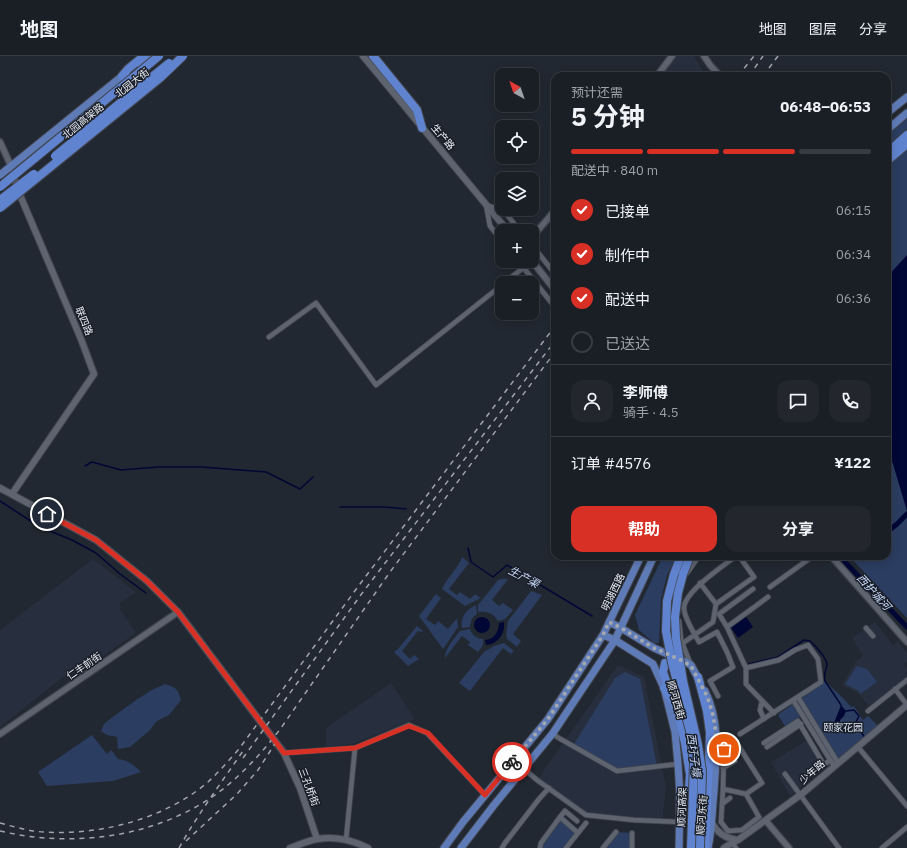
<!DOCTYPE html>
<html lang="zh">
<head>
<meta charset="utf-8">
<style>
	body { margin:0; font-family:"IBM Plex Sans","Noto Sans SC",sans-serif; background:#23272d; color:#f1f3f6; height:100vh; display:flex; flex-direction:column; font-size:15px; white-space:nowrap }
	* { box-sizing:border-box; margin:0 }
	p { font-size:13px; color:#9fa2a7 }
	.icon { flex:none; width:22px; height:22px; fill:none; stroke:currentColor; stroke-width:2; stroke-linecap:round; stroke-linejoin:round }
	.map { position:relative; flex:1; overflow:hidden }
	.panel { position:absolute; left:551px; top:16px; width:340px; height:488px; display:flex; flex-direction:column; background:#1a1e25; border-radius:12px; box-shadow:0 2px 10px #0003,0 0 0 1px #383c42 }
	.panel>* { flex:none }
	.needle { width:26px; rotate:320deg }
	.fabs { position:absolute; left:495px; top:12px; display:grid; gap:8px }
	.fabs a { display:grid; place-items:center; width:44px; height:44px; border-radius:8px; background:#1a1e25; box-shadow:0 2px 10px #0003,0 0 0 1px #383c42; font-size:20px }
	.pin { position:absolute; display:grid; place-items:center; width:34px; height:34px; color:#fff; margin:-17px; border:2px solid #fff; border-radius:50%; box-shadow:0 1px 4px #0007 }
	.courier { position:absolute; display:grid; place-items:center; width:40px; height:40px; margin:-20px; border:3px solid #d93025; border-radius:50%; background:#fff; color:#222; box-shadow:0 1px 5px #0007 }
	.summary em { font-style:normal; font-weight:700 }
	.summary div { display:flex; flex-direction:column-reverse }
	.summary { display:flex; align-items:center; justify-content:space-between; height:68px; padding:0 20px }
	h1 { font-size:26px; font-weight:700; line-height:30px }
	.bar { display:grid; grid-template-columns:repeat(4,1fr); gap:6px 4px; align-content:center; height:48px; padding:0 20px }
	.bar i { height:5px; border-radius:3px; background:#383c42 }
	.bar .on { background:#d93025 }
	.bar p { grid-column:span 4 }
	.line { display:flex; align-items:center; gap:10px; padding:0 20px; border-top:1px solid #383c42 }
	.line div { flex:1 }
	.round { display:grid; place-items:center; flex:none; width:42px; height:42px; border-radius:12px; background:#23272d }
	ol { padding:0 20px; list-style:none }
	li { display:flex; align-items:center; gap:12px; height:44px }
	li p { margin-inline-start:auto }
	li .icon { padding:4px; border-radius:50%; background:#d93025; color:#fff; stroke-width:4 }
	li:last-child { color:#9fa2a7 }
	li i { width:22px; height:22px; border:2px solid #383c42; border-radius:50% }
	.cta { display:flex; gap:8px; margin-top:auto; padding:8px 20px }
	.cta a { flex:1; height:46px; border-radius:12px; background:#d93025; color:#fff; font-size:16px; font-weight:700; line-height:46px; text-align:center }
	.cta a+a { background:#23272d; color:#f1f3f6 }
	header { display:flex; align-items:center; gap:24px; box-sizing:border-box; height:56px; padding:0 20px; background:#1a1e25; border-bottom:1px solid #383c42 }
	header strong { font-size:19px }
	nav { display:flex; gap:22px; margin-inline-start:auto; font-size:14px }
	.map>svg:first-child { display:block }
	.built { fill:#272f3e }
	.green { fill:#2b3d60 }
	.water { fill:#000735 }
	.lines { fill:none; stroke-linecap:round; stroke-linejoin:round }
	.stream { stroke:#000735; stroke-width:1.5 }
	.canal { stroke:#000735; stroke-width:5 }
	.minor-casing { stroke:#41454e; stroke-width:6 }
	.tertiary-casing { stroke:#41454e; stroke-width:8 }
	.secondary-casing { stroke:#41454e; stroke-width:8 }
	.primary-casing { stroke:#41454e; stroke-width:9 }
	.trunk-casing { stroke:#41454e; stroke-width:10 }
	.minor { stroke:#5d636f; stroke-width:4.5 }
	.tertiary { stroke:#5d636f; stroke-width:5.5 }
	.secondary { stroke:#5d636f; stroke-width:6 }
	.primary { stroke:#5f7bb7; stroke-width:7 }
	.trunk { stroke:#6083cf; stroke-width:8 }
	.rail { stroke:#a1a5ad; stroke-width:1.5; stroke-dasharray:5 5; stroke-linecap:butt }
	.trunk-bridge-casing { stroke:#41454e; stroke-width:10; stroke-linecap:butt }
	.trunk-bridge { stroke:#6083cf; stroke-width:8 }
	.done { stroke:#a4a9b0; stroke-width:4; stroke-dasharray:0 7.2 }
	.route { stroke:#d93025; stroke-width:5 }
	.labels { text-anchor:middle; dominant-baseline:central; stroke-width:3; stroke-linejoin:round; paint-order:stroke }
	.street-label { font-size:10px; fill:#eaeef5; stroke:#191e28 }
	.park-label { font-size:10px; fill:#d9e2f2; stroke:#191e28 }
	.water-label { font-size:11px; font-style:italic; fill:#cbdcfc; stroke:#191e28 }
</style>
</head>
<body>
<header>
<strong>地图</strong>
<nav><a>地图</a><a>图层</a><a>分享</a></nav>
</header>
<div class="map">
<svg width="907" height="792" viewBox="0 0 907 792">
	<rect width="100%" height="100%" fill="#222831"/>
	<path class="built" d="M675,0H694L706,20H661Z
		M93,503L136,536L120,547V553L136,577L97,604L92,598L0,671V574Z
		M875,566L893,589L898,585L907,597V606L904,608L907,612V622L869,650L858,637L842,629L856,605L863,600L852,582Z
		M618,609L644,621L666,731L662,766L586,759L537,724Z
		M391,627L415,663L352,688L326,691V672Z
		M807,684L823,711L790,740L771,706Z"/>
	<path class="green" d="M907,62V73L887,90V79Z
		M907,92V562L849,500H887V109Z
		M663,500H677L667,519L661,543L659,587H654L639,574L635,559Z
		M462,501L469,507L449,533L457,539L460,536L470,543L475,538L481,542L465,550L442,533C447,521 458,513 462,501Z
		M501,523H508L492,544L499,550L503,547L513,554L505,563L498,565C493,557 488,555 478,556V549L498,524Z
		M531,535L542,539L513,578L521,585L517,591L507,583L506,578L508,565Z
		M436,538L441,542L426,563L435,569L438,565L448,573L457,562L458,571L443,593L419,560Z
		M476,549L477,558C472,561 471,564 470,571L462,572C460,561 466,554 476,549Z
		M417,570L423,575L422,576L418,575L402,595L410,603L414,599L419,603L408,610L394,596L398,593Z
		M470,573C472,579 477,583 483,583V589L478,596L468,589L470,586L462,580L445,602C445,592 454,583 460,575Z
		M504,587L514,595L511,598L503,592L470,635L459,627L484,596L494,590Z
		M857,610L867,613L877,626L860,638L859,635L845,628Z
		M625,616L640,623L657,711L617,715L573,690L615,622Z
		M825,625L844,643L851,651L854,650L863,664L868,660L878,670L838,703L802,642Z
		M165,628C176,632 178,632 181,644L169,659L157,665L149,675L130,691L118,693L117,681L107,679L101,675L104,668L114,660L136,644L152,634Z
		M793,648L800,661L785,670L778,659L780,657Z
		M92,679L107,698L111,694L118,703C128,704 134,709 141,716L113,725L47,730L38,716Z
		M560,761L578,777L566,792H540Z
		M616,776L632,777V792H603Z"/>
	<path class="water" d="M907,199V455L893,408L887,393V221Z
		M745,559L753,571L738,582L730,570Z
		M474 569a8 8 0 1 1 16 0a8 8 0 1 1-16 0Z
		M504,566C505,573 502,582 495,586C493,588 489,588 486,589L485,584C494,584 499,575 499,567Z
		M841,649L846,655L844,660L840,664V670L842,673L840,676L834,670V667Z"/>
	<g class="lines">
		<path class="stream" d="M85,410L92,406L121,414L158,411H202L266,416L300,433L313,421
			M0,445L40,471L72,484L96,497L120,518L146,537
			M340,451H385L406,453
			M468,492L471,506L493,521L507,509L592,560
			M672,556V547L679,517
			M749,608L778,601L804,584L810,585C815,590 827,601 827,609C826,615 823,619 825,625L841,649
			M855,667L865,682
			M842,674L856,666L859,660L854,654L846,655
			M695,792V782"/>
		<path class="canal" d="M887,476L897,468L907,458
			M842,500L844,505L907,571"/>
		<g class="minor-casing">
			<path id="minor" d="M502,185L490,170L486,149L504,155L520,175
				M532,189L555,218
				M518,205L555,251
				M504,227L523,212
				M269,281L316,247L376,329L502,229
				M687,517L699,500
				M770,531L813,500
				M716,548L754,521L739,500
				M679,565L681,584L691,609
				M727,571L719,558L753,533
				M866,572L873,580
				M683,587L713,566L716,548L700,527
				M746,612L727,571L768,541
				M895,633L907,649
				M718,640L710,625L733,611L727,596L717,576L699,586C694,577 684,562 684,552C684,536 723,510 736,500
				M798,641L838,707
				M793,644L834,710
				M762,645L760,654L764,663
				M868,655L907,624
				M553,677L557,681L617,715L678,708
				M740,678L821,626L818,603L808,589L795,594L779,604L746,612V628L774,657
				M764,687L798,665L824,709L830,704
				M738,689L762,727L746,738L723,733L724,693Z
				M767,691L801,668
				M858,691L907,750
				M284,697L355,692L409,669L427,677L485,739
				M723,712L735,705
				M524,713L537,724L586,759L634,764L680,766
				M785,718L839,792
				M723,733L721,766L728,775L742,774L759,761L746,738
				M722,748L730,742
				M560,761L578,777L566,792
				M578,777L586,767
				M346,784L355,692
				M732,787L736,792
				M502,792L505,787L539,743L549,732
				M540,792L541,787L560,761L565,755L577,765
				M603,792L616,776
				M632,792V777
				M882,792L907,771"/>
		</g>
		<g class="tertiary-casing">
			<path id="tertiary" d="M704,0L710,9L720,20
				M657,20L672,0
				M0,86L11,110
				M532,181L546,165L555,154
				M831,500L907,586
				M0,678L178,556
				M766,765L789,792"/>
		</g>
		<g class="secondary-casing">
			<path id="secondary" d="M363,0L508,175
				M532,205L555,234
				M0,432L96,484L147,525L178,556L284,697L300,732L317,783
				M12,438L94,318L81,283L17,132L13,117
				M712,767C717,777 725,782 737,784
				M290,792C299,789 309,784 318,783C335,780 352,784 368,792
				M724,792L732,787L738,784L803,737L907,649"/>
		</g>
		<g class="primary-casing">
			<path id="primary" d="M140,8L150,0
				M887,57L907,41
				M887,74L907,57
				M0,119L126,17
				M609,566L621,572L654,592L683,605L691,609L700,626
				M603,579L615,584L653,608L664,632L675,676L678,708L680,740L679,792
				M705,635C721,668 716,701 714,736C712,755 712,774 708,792
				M444,792L463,766L548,663L603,579L641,500
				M461,792L494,749L553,677L615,584L654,500"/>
		</g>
		<g class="trunk-casing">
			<path id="trunk" d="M373,0L417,54L422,72
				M122,20L128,13L144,0
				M887,97L907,79
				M887,105L907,88
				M665,607L663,616L670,636
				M698,621L707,655L710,677L709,708L705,792
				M664,632L676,650L685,687L690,719L689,733"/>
		</g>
		<use href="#minor" class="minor"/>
		<use href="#tertiary" class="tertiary"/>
		<use href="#secondary" class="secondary"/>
		<use href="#primary" class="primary"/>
		<use href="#trunk" class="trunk"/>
		<path class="rail" d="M738,20L754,0
			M749,20L763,0
			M763,20L778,0
			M243,702L363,536L555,285
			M0,767C11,770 22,773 33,775C91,782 163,765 208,726C219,716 229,704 239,693L357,532L555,270
			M0,775C72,792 153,782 215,739C240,721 262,697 281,672L390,516L555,296
			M186,785L237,738L258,714L276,686
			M179,792C198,758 221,727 243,695"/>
		<g class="trunk-bridge-casing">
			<path id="trunk-bridge" d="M55,100L169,7
				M0,131L159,0
				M0,144L34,118
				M0,152L160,22L183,0
				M681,500L674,518L667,545L666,575L672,607L690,675L694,707L691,792
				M690,500L683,518L678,537L675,561L676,582L683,625L698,689L702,715L700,792"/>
		</g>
		<use href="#trunk-bridge" class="trunk-bridge"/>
	</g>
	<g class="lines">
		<path class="done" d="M512,706L548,663L603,579L609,566L621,572L654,592L683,605L691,610L707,640L712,655L715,670L716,693H724"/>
		<path class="route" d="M47,458L96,484L147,525L178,556L284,697L355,692L409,670L428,677L485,739L512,706"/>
	</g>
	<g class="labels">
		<g class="street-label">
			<text transform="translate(132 27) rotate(-38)">北园大街</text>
			<text transform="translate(83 65) rotate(-39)">北园高架路</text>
			<text transform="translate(443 81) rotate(50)">生产路</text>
			<text transform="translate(84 265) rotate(68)">联四路</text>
			<text transform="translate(613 536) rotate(-64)">明湖西路</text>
			<text transform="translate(84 610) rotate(-34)">仁丰前街</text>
			<text transform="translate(676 644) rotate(74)">顺河西街</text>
			<text transform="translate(812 716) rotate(-41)">少年路</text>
			<text transform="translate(309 731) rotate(69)">三孔桥街</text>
			<text transform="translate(682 751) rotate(-88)">顺河高架</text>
			<text transform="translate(702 759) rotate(-85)">顺河东街</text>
		</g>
		<g class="park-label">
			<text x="843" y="671">颐家花园</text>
		</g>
		<g class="water-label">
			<text transform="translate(524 521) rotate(28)">生产渠</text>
			<text transform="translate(874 536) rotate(48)">西护城河</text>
			<text transform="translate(694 699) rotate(82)">西圩子壕</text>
		</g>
	</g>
</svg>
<div class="fabs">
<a><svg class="needle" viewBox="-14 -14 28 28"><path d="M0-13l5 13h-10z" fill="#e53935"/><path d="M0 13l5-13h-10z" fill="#9fa2a7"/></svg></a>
<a><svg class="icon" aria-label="locate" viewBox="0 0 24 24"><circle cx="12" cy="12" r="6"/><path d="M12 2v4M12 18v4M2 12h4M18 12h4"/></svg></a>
<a><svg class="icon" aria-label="layers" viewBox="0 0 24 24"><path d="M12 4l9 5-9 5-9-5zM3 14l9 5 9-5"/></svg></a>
<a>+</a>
<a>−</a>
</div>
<div class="pin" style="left:724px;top:693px;background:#ea580c"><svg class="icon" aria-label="bag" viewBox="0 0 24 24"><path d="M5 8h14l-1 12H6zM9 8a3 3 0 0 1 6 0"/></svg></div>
<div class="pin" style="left:47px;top:458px;background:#1f2937"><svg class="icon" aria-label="home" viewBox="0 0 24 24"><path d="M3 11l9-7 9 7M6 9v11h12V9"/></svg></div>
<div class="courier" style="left:512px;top:706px"><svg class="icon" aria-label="bike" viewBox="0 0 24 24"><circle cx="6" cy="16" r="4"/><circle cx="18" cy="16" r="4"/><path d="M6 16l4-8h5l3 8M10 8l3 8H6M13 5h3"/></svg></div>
<section class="panel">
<div class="summary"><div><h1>5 分钟</h1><p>预计还需</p></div><em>06:48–06:53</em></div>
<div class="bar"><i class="on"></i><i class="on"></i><i class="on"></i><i></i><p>配送中 · 840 m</p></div>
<ol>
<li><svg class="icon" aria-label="check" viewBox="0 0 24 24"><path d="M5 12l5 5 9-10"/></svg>已接单<p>06:15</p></li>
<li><svg class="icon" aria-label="check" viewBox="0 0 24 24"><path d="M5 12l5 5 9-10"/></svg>制作中<p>06:34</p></li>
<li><svg class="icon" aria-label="check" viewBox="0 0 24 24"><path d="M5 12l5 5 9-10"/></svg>配送中<p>06:36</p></li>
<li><i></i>已送达</li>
</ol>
<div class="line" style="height:72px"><a class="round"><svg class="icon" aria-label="person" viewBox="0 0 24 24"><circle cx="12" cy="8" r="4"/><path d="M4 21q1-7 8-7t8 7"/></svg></a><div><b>李师傅</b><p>骑手 · 4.5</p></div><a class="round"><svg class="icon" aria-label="chat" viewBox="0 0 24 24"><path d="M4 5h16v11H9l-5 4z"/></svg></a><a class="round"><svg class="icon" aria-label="phone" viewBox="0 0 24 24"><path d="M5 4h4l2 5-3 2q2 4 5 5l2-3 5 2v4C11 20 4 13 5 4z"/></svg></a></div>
<div class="line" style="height:52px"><div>订单 #4576</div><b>¥122</b></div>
<div class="cta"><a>帮助</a><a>分享</a></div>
</section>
</div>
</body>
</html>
